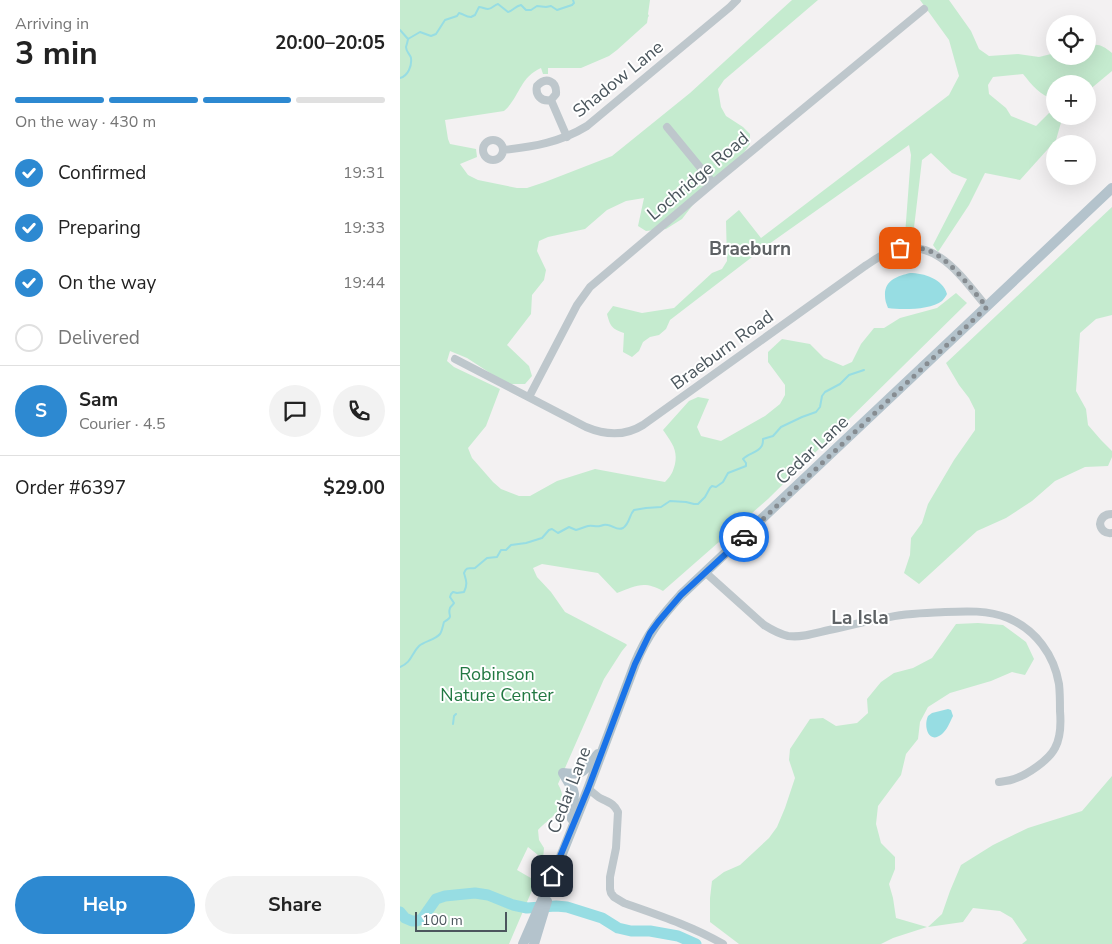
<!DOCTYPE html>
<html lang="en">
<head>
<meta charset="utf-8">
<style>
	body { margin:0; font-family:"Nunito Sans",sans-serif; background:#f2f2f2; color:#222; height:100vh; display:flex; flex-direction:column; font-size:19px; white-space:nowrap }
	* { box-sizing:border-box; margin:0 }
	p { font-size:16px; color:#767676 }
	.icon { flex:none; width:28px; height:28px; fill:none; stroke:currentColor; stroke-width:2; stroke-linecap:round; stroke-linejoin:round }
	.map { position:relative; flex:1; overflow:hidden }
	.drawer { display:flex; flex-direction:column; background:#fff; width:400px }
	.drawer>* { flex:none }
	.fabs { position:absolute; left:646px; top:15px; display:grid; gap:10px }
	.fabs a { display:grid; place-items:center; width:50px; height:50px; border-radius:50%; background:#fff; box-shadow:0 5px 20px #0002; font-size:25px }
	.scale { position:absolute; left:15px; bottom:12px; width:92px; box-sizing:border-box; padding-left:5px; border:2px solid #4b565d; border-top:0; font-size:14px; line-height:18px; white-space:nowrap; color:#4b565d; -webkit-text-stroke:4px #fff; paint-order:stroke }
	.pin { position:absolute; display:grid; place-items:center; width:42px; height:42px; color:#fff; margin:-21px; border-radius:10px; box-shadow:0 2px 8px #0006 }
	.courier { position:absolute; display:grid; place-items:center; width:50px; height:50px; margin:-25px; border:4px solid #1a73e8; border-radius:50%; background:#fff; color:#222; box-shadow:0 1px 6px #0007 }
	.head em { font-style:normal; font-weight:700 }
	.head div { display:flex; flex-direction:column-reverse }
	.head { display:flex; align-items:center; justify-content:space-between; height:85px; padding:0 15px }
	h1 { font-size:32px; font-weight:700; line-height:38px }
	.bar { display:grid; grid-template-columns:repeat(4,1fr); gap:8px 5px; align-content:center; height:60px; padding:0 15px }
	.bar i { height:6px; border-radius:4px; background:#e0e0e0 }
	.bar .selected { background:#2d89d1 }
	.bar p { grid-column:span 4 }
	.line { display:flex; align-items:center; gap:12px; padding:0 15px; border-top:1px solid #e0e0e0 }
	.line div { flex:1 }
	.round { display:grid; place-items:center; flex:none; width:52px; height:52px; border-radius:26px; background:#f2f2f2 }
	ol { padding:0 15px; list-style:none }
	li { display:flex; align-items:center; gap:15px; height:55px }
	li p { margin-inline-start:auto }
	li .icon { padding:5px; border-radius:50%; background:#2d89d1; color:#fff; stroke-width:4 }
	li:last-child { color:#767676 }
	li i { width:28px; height:28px; border:2px solid #e0e0e0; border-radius:50% }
	.action { display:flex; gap:10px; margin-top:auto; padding:10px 15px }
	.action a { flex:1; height:58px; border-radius:30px; background:#2d89d1; color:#fff; font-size:20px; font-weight:700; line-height:58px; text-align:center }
	.action a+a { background:#f2f2f2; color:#222 }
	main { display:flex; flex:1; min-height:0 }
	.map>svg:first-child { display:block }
	.green { fill:#c5ebcf }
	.water { fill:#97dde3 }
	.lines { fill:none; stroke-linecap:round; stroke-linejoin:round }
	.stream { stroke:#97dde3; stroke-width:2 }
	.river { stroke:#97dde3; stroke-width:11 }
	.minor { stroke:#bec7cc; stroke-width:8 }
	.major { stroke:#b4c3cc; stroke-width:10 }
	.done { stroke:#868c91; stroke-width:5; stroke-dasharray:0 9 }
	.route { stroke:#1a73e8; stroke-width:6 }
	.labels { text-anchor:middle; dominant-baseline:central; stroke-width:4; stroke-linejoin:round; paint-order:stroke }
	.street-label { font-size:18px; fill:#4b565d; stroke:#fff }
	.park-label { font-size:18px; fill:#227842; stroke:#fff }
	.neighbourhood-label { font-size:19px; font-weight:bold; fill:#5e6265; stroke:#fff }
</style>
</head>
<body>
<main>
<section class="drawer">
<div class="head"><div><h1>3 min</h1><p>Arriving in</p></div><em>20:00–20:05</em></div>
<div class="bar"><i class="selected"></i><i class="selected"></i><i class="selected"></i><i></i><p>On the way · 430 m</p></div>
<ol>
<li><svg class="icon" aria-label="check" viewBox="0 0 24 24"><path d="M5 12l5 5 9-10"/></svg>Confirmed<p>19:31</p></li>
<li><svg class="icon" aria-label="check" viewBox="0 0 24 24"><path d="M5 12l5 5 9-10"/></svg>Preparing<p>19:33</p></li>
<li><svg class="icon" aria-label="check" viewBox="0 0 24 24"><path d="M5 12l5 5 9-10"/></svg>On the way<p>19:44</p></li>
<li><i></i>Delivered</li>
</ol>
<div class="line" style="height:90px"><b class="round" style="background:#2d89d1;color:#fff">S</b><div><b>Sam</b><p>Courier · 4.5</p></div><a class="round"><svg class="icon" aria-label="chat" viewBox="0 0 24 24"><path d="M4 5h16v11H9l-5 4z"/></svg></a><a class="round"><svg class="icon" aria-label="phone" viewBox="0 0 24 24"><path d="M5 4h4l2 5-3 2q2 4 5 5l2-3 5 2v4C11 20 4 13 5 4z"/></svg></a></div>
<div class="line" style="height:65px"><div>Order #6397</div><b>$29.00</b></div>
<div class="action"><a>Help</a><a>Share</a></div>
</section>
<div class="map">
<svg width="712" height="944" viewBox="0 0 712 944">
	<rect width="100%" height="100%" fill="#f3f1f2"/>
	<path class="green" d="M0,0H250L248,14L249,16L248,17L247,23L217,50L209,56L181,68H148V74H143L141,68C119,78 120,97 104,111L45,120L48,139L50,144L76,149L77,157L60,164L68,175L78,180L117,188H127L145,182L212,156L290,93L392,0H418L324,80L318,89L321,107L326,116L343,127L350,134V144L339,160L312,180L282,219L266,229L246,231L238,226L244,198L226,201L207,210L185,229L148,237L139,241L137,251L146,270L144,280L132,295L131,314L107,345L129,366L132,376L125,384H107L67,358L50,351L47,361L54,367L100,389L86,426L68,448L72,458L93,482L101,489L119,496H130L157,481L195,469L265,482C271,476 273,472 275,464C278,449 271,442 263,430L289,401L298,397L309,399L297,427L301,436L321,441L365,416L380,404L385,395V385L368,362V352L382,339L410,344L424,358L443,366L452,362L461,344L474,328H484L500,318L537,308L556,293L567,303L368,499L263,591C244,580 235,586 217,593L198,573L142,564L133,568L137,577L151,592L165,612L226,644L227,645L222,651L204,679L158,784C171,807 153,815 138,830L139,840L144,848L143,859L128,847L117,870L136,881L109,944H0Z
		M520,0H549L571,31L579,49L589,56L618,54L639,57L655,53V56H688V46C699,43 703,46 712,53V71L688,91V84H655V99C640,96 632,85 623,74L593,77L588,85L589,94L606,108L611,116L636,126L649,113L662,119L656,140L620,180L585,173L569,205L538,252L533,245L567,179L552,173L531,153L522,160L513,236L505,235L511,155L509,145L369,244L270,320L266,329L259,335L250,337L243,342L239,351L232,357L223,352L224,333C212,329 210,326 207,314L213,306L242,313L274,308L312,273L322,269L327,261L326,221L339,210L361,238L549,95L559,76L549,40Z
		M712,207V315L696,319L680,333L676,391L686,409L688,425L701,440L712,451V457L708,466L685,467L655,481L632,501L606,518L577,531L519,584L504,573L510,555L511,538L522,523L528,504L554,460L575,430V410L569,398L559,385L546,363Z
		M578,623L603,625L626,642L634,659L625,675L612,672L591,681L550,693L528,707L520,722L518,739L506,754L501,775L478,806L476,824L481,843L495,857V869L489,884L493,898L496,918L527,927L493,938L481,944H339L310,922V898L312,881L324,872L340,865L369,838L377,827L385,808L395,778L389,760L390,749L410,719L423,718L436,726L457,723L468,713L467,699L481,682L494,673L513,668L532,658L556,624Z
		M712,776V944H622L627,940L612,918L600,911L573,908L563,922L528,927L542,914L550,891L561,865L593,845L628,828L682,811Z"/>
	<path class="water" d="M510,273C524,273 543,279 547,294C546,296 544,299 542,301C531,310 501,310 488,308C486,303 485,300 485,296C484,280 498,276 510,273Z
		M548,709L551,710L553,716C550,722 547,730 542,734C529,745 523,727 528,716L532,713Z"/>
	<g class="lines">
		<path class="stream" d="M0,30L8,39C8,40 6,47 6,47C6,52 10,54 11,58C12,66 8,76 0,78
			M8,39L20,32L31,36L36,34L45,20L57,16L59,13C64,14 65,17 71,17L75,15L79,7C82,7 85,9 88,9C92,9 94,5 98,4L108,12C113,11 115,6 121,5L126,10H131L137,6L146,7L151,6L157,10L172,5L174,3L173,0
			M0,667C12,662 11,654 19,646C25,641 35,640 40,634C42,631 43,625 44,622C55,615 47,617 50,608C51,606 53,605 54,603L50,597L51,594L53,592L57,593L64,592C68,584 66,580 64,573C67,566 69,569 75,568L87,558L97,557L101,550H106L111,545L126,543L142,538L149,530L152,529L158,533L169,527L176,530C180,529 184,527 188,526C192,525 196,527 200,526C205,525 203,524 208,525C214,526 217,531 223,528C230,523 229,515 234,510L246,508L261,507L270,501L286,502L294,504H298L305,497L310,488L312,486L316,487L323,482L328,473L346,466V463L343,459C348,454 358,452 361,447C363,445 363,442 363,439L373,436L381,427L402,417L416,412L420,407L422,396L425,392L440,384L449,375L464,370
			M53,724L54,716L56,714"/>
		<path class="river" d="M0,912L5,918L12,921H16L22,919L36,899L45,896L75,893L88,895L113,905L127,908L156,906L167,907L202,918L218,928L231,931H250L278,936L296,944"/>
		<path class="minor" d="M151,100C141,102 135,95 137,86C146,76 157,81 156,94L151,100L167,137
			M267,127L313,183
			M83 150a10 10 0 1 1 20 0a10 10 0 1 1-20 0Z
			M103,150C133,147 161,142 187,126L330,7L337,0
			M55,359L186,427C205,435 224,437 243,425L465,266C473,261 482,254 491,251C536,235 562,278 587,307
			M129,397L177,305L190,287L313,183L524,9
			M712,514C705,514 701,517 700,524C701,530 705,534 712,533
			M306,573L364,625C372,630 379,634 388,636C402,638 416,633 429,630C448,626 466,621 485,618C505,613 525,613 545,612C566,611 588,610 608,618C636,630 654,655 659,684C660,693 660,702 660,711C661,723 661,737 655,748C649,760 627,775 614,779C609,781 604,781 599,782
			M188,789C193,792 197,797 202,799C210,803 214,804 218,812L216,848L210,877V889L211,893L214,897L224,903C258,915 292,926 323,944"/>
		<path class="major" d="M163,773L173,790L174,794L172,819
			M163,773C185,776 185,769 198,754
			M123,944L160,859L188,789L235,664C247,635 260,618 281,595L712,188
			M134,944L147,901"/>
	</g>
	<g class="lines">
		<path class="done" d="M344,537L587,307C571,289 550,258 527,250C519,247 509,247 500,248"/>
		<path class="route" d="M152,876L188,789L235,664L250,633L258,622L281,595L344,537"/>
	</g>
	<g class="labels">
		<g class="street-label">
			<text transform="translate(218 79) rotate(-39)">Shadow Lane</text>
			<text transform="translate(298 176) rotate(-40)">Lochridge Road</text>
			<text transform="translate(322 350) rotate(-36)">Braeburn Road</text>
			<text transform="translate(412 450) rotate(-43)">Cedar Lane</text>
			<text transform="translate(169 790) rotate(-69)">Cedar Lane</text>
		</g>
		<g class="park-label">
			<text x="97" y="674">Robinson<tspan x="97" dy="21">Nature Center</tspan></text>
		</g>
		<g class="neighbourhood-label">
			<text x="350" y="249">Braeburn</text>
			<text x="460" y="618">La Isla</text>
		</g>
	</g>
</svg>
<div class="fabs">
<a><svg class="icon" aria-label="locate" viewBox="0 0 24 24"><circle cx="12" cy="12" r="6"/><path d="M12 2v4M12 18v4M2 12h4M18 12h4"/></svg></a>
<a>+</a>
<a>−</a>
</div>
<div class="scale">100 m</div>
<div class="pin" style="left:500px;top:248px;background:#ea580c"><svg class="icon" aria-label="bag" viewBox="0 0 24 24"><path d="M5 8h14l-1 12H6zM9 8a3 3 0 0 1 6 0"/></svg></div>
<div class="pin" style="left:152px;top:876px;background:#1f2937"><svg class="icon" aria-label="home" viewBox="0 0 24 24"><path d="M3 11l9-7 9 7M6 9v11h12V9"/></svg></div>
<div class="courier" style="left:344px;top:537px"><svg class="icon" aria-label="car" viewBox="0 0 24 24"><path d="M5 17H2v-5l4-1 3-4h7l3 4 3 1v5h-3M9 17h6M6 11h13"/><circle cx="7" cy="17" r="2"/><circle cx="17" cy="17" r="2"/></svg></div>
</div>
</main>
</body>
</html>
